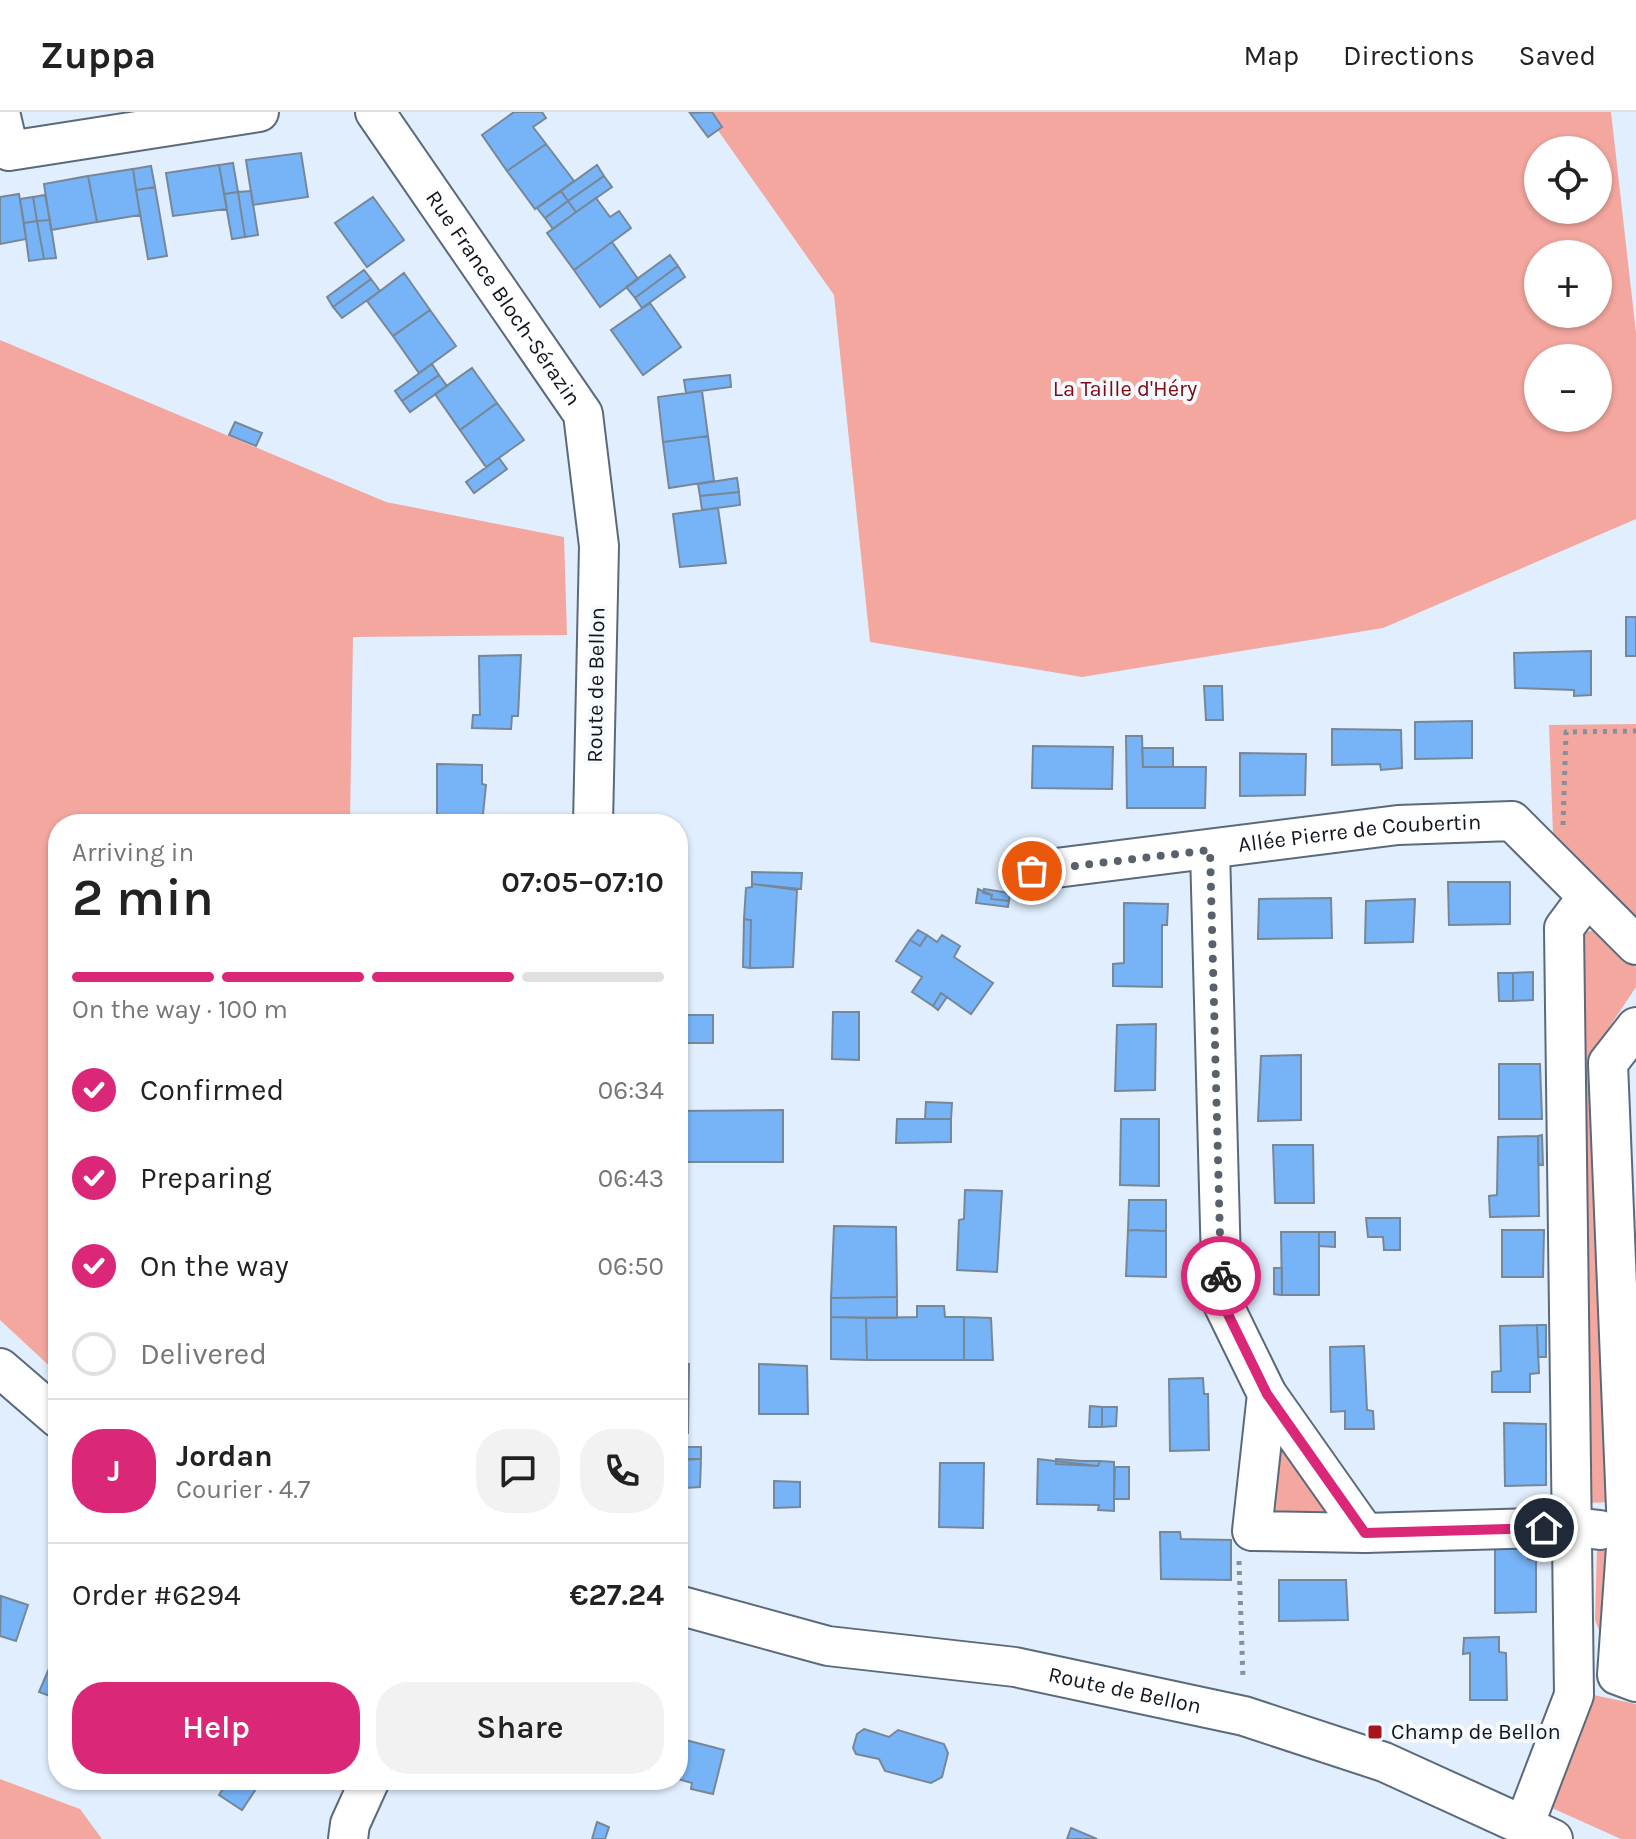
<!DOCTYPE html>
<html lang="en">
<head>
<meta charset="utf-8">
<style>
	body { margin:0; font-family:Karla,sans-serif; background:#f2f2f2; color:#222; height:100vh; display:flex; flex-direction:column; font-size:30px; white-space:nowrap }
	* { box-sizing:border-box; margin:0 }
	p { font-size:26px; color:#767676 }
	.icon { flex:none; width:44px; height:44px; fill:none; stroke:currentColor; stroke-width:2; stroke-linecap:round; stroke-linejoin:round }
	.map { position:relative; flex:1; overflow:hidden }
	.sheet { position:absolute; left:48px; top:702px; width:640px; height:976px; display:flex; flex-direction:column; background:#fff; border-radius:32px; box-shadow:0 2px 6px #0004 }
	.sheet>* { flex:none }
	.buttons { position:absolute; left:1524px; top:24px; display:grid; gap:16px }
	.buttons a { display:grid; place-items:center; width:88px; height:88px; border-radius:50%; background:#fff; box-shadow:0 2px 6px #0004; font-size:40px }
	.pin { position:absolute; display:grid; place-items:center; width:68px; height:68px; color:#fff; margin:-34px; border:4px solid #fff; border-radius:50%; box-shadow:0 2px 8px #0007 }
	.courier { position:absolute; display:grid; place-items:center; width:80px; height:80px; margin:-40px; border:6px solid #db2777; border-radius:50%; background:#fff; color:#222; box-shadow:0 2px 10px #0007 }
	.headline em { font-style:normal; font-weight:600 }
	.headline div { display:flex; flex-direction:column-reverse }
	.headline { display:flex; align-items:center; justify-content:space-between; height:136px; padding:0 24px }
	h1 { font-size:52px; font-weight:600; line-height:60px }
	.bar { display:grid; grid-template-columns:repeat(4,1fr); gap:12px 8px; align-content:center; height:96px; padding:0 24px }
	.bar i { height:10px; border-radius:6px; background:#e0e0e0 }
	.bar .current { background:#db2777 }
	.bar p { grid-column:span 4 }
	.line { display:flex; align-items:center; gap:20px; padding:0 24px; border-top:2px solid #e0e0e0 }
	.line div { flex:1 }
	.round { display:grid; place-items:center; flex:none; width:84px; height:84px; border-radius:32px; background:#f2f2f2 }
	ol { padding:0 24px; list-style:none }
	li { display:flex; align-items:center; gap:24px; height:88px }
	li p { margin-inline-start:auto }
	li .icon { padding:8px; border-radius:50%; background:#db2777; color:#fff; stroke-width:4 }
	li:last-child { color:#767676 }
	li i { width:44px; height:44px; border:4px solid #e0e0e0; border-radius:50% }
	.action { display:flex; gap:16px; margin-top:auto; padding:16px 24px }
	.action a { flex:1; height:92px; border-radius:32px; background:#db2777; color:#fff; font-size:32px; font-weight:600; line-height:92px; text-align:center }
	.action a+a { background:#f2f2f2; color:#222 }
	header { display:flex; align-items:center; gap:48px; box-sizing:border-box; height:112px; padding:0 40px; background:#fff; border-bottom:2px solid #e0e0e0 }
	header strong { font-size:38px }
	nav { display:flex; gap:44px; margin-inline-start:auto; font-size:28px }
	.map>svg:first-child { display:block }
	.green { fill:#f4a79f; fill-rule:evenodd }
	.building { fill:#77b4f7; stroke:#778798; stroke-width:2 }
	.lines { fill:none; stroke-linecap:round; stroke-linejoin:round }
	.street-casing { stroke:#5b6a7b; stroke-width:42 }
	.path { stroke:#85909b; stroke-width:5; stroke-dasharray:4 6; stroke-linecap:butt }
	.street { stroke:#fff; stroke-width:38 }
	.done { stroke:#59626c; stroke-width:8; stroke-dasharray:0 14.4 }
	.route { stroke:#db2777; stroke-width:10 }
	.poi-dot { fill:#a8141b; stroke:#f6fafe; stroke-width:3 }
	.labels { text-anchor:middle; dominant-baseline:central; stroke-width:8; stroke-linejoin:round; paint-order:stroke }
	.street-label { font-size:22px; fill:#11171e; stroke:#f6fafe }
	.park-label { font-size:22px; fill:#7e0b11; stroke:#f6fafe }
	.poi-label { font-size:22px; fill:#11171e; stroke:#f6fafe; text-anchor:start }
</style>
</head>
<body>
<header>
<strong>Zuppa</strong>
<nav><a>Map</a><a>Directions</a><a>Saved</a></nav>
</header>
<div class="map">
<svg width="1636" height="1727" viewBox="0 0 1636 1727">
	<rect width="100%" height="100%" fill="#e0eefd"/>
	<path class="green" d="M705,0H1611L1636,221V407L1383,516L1082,565L870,530L834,183ZM1538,38H1598V98H1538ZM1538,142H1598V202H1538ZM1538,246H1598V306H1538Z
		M0,228L386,390L564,425L567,523L353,525L350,712H58V1262L0,1208Z
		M1636,612V807L1553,722L1549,613Z
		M1596,818L1636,855V875L1598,932L1610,1390L1587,1391L1580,821Z
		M1272,1313L1332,1405L1267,1401Z
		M1597,1436L1605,1437L1613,1448L1611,1517L1601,1523L1595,1508Z
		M1589,1582L1636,1592V1727H1621L1552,1696Z
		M0,1667L80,1697L102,1727H0Z"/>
	<path class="building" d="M514,0H542L546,6L533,15L546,32L507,59L482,23Z
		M712,0L722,15L708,25L690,1Z
		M546,32L574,69L535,97L507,59Z
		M301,41L308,85L253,93L246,48Z
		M233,51L238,80L224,82L219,53Z
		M219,53L227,97L173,104L166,61Z
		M597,53L604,64L568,89L561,79Z
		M151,54L155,75L136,78L133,57Z
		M133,57L140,103L97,110L88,64Z
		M88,64L97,110L51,118L44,72Z
		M604,64L612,75L576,100L568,89Z
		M155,75L167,144L148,147L136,78Z
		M251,79L258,123L245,125L238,80Z
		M561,79L568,89L545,106L537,96Z
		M238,80L245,125L232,127L224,82Z
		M19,82L26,127L0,132V85Z
		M45,83L50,108L37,109L33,85Z
		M33,85L37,109L24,111L20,87Z
		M373,85L404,128L367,155L335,111Z
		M596,86L610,105L619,99L631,116L574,158L547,121Z
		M568,89L576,100L553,117L545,106Z
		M50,108L56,146L44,147L37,109Z
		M37,109L44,147L29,149L24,111Z
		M612,130L638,167L600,195L574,158Z
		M670,143L678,154L635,186L626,175Z
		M678,154L685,165L642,196L635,186Z
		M364,158L371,167L333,195L327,185Z
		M404,161L430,198L393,224L367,189Z
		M371,167L380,179L342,206L333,195Z
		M650,191L681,235L643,263L611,218Z
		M430,198L456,234L419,261L393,224Z
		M432,252L439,263L402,289L395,279Z
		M472,256L497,291L460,318L435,282Z
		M439,263L447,274L410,300L402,289Z
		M730,263L731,275L686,281L684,268Z
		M702,279L708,324L663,330L658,285Z
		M497,291L524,328L486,355L460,318Z
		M235,310L262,321L256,334L229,323Z
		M708,324L714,369L669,376L663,330Z
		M499,346L507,357L474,381L466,370Z
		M737,366L739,380L700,384L698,372Z
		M739,380L740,393L702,398L700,384Z
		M718,396L726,451L680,455L673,402Z
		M1626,505H1636V544H1626Z
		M1591,539V583L1574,584V578L1515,576L1514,541Z
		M521,543L518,604H512L511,617L472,616L473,603H480L479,544Z
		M1204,574H1222L1223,608H1206Z
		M1472,609V646L1415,647V610Z
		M1332,617L1401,618L1402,656L1381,658L1380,652L1332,653Z
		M1126,624H1142L1143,655H1206L1205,696H1127Z
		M1033,634L1113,635L1112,677L1032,676Z
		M1142,636H1173V655H1143Z
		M1240,641L1306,642L1305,683L1240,684Z
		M437,652L482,653V672L486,673L482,712H437Z
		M752,760L802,761L801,777L752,772Z
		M1448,770H1510V812L1449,813Z
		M752,772L797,778L793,855L750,856L751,808L744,807L746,776L752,775Z
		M978,777L992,783L991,787L1009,789L1008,795L976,791Z
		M984,777L1010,781L1009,789L991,787L992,783L983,781Z
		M1331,786L1332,826L1258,827L1259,787Z
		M1415,787L1413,830L1365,831L1366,789Z
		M1124,791L1168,792L1167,813H1162V875L1113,874V852L1124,851Z
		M744,807L751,808L750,856L743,855Z
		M918,818L927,823L920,834L910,828Z
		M927,823L937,830L942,823L960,834L954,845L993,871L971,902L941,881L933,894L912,880L922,865L896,849L910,828L920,834Z
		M1533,860V888L1513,889V861Z
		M1498,861H1513V889H1499Z
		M941,881L947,885L938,898L933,894Z
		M833,900H859V948L832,947Z
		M678,903H713V931H678Z
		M1156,912L1155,978L1115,979L1117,913Z
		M1301,943V1008L1258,1009L1261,944Z
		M1499,952H1540L1542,1007H1499Z
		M926,990L952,991L951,1007H925Z
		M783,998V1050H678V999Z
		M897,1007H951V1030L896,1031Z
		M1121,1007H1159V1074L1120,1073Z
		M1542,1023L1543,1053L1538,1052V1024Z
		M1538,1024L1539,1104L1490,1105L1489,1084L1497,1083L1498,1025Z
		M1273,1033H1313L1314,1091H1275Z
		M965,1078L1002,1079L997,1160L957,1158L959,1108L964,1107Z
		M1129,1088H1166V1119L1128,1118Z
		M1366,1106H1400V1138H1384L1383,1125H1368Z
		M834,1114L896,1115L897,1185L831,1186Z
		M1128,1118L1166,1119V1165L1126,1164Z
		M1502,1118H1544L1543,1165H1502Z
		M1281,1120H1319V1183H1282Z
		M1319,1120H1335V1135L1319,1134Z
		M1274,1156H1282V1183L1274,1182Z
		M897,1185V1206L831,1205V1186Z
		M917,1194H944L945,1205H964V1248H867L866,1206L917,1205Z
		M831,1205L866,1206L867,1248L831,1247Z
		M964,1205L991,1206L993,1248H964Z
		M1537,1213L1539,1261L1530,1262V1280H1492V1260L1501,1259L1500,1214Z
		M1537,1213H1546V1245H1538Z
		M1364,1234L1367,1298L1373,1299L1374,1317H1345V1299L1331,1300L1330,1235Z
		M678,1251L689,1252L688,1321H678Z
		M759,1252L807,1254L808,1302H759Z
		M1203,1266L1204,1282H1208L1209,1338L1170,1339L1169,1267Z
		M1090,1294L1102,1295V1315H1089Z
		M1102,1295H1117L1116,1314L1102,1315Z
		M1504,1311L1546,1312V1373L1505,1374Z
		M680,1335H701V1347L679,1348Z
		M685,1347H701L700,1375L685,1376Z
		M685,1347V1376H678V1348Z
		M1038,1347L1098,1354L1100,1349L1114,1350V1399L1098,1398L1099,1393L1037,1392Z
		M1056,1347L1083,1349H1100L1098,1354L1056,1352Z
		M940,1351H984L983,1416L939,1415Z
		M1115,1355H1129V1387H1114Z
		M774,1369L800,1370V1395L774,1396Z
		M1160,1420H1180L1181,1427L1231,1428V1468L1161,1467Z
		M1528,1433V1447L1536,1448V1500L1495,1501V1434Z
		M1279,1468H1346L1348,1508L1279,1509Z
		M1,1484L28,1493L16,1529L0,1524Z
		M1499,1525V1540L1506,1541L1507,1588H1470V1541L1463,1542L1464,1526Z
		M54,1545L58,1546V1587L39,1580Z
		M864,1617L889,1625L898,1618L944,1632L948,1641L942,1665L931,1671L885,1659L879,1647L856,1642L853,1636L857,1622Z
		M678,1626L724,1638L713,1682L691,1677L692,1671L678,1667Z
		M229,1668H262L242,1698L219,1683Z
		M597,1710L609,1715L605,1727H592Z
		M1071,1716L1097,1727H1067Z"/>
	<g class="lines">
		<g class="street-casing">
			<g id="street">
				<path d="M0,0L9,39L259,0"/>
				<path id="s1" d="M375,0L583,302L599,434L593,712"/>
				<path d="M1210,738L1222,1190L1267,1282L1252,1419L1365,1421"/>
				<path id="s2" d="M1032,759L1398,713L1512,709L1636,833"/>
				<path d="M1636,915L1608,951L1627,1421L1617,1563L1636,1570"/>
				<path d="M0,1256L58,1306"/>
				<path d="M1267,1282L1365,1421L1574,1415L1600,1418"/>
				<path id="s3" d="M678,1493L828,1534L1015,1555L1244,1604L1384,1650L1553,1727"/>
				<path d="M1525,1711L1574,1583L1564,816L1587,785"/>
				<path d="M348,1727L350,1712L370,1668"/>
			</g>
		</g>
		<path class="path" d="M1563,713L1566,620L1636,619
			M1239,1449L1243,1567"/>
		<use href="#street" class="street"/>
	</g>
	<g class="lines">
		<path class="done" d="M1032,759L1210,738L1221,1164"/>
		<path class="route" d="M1221,1164L1222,1190L1267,1282L1365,1421L1544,1416"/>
	</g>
	<rect class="poi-dot" x="1367" y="1612" width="16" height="16" rx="4"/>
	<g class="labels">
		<g class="street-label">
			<text stroke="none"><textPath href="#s1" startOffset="226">Rue France Bloch-Sérazin</textPath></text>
			<text transform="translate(596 573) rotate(-89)">Route de Bellon</text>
			<text stroke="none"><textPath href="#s2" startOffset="330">Allée Pierre de Coubertin</textPath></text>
			<text stroke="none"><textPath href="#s3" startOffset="456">Route de Bellon</textPath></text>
		</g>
		<g class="park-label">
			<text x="1125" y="277">La Taille d'Héry</text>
		</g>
		<g class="poi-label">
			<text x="1391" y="1620">Champ de Bellon</text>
		</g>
	</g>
</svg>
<div class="buttons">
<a><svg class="icon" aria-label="locate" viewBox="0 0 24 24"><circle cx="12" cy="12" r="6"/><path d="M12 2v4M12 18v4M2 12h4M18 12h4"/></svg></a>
<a>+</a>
<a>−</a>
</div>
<div class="pin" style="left:1032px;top:759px;background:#ea580c"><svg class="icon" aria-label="bag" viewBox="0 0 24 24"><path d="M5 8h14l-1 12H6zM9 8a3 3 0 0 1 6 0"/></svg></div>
<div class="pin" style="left:1544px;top:1416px;background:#1f2937"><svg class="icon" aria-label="home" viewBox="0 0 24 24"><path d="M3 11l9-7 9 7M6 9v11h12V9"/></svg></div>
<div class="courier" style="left:1221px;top:1164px"><svg class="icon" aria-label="bike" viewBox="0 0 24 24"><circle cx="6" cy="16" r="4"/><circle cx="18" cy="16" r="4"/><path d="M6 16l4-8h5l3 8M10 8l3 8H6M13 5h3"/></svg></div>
<section class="sheet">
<div class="headline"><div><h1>2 min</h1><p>Arriving in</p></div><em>07:05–07:10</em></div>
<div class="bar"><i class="current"></i><i class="current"></i><i class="current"></i><i></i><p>On the way · 100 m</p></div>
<ol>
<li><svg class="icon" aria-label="check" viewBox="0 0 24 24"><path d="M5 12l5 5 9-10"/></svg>Confirmed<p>06:34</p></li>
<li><svg class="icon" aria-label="check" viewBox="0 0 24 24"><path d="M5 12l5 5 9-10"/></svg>Preparing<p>06:43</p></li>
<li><svg class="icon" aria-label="check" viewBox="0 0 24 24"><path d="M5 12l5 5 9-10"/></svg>On the way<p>06:50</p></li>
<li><i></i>Delivered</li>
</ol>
<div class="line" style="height:144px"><b class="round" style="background:#db2777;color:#fff">J</b><div><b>Jordan</b><p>Courier · 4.7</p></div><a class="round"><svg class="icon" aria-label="chat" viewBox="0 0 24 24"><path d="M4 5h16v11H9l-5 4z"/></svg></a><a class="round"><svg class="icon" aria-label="phone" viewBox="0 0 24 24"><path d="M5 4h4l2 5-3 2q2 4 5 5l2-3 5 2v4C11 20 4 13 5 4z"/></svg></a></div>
<div class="line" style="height:104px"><div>Order #6294</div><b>€27.24</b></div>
<div class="action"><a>Help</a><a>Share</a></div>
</section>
</div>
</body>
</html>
